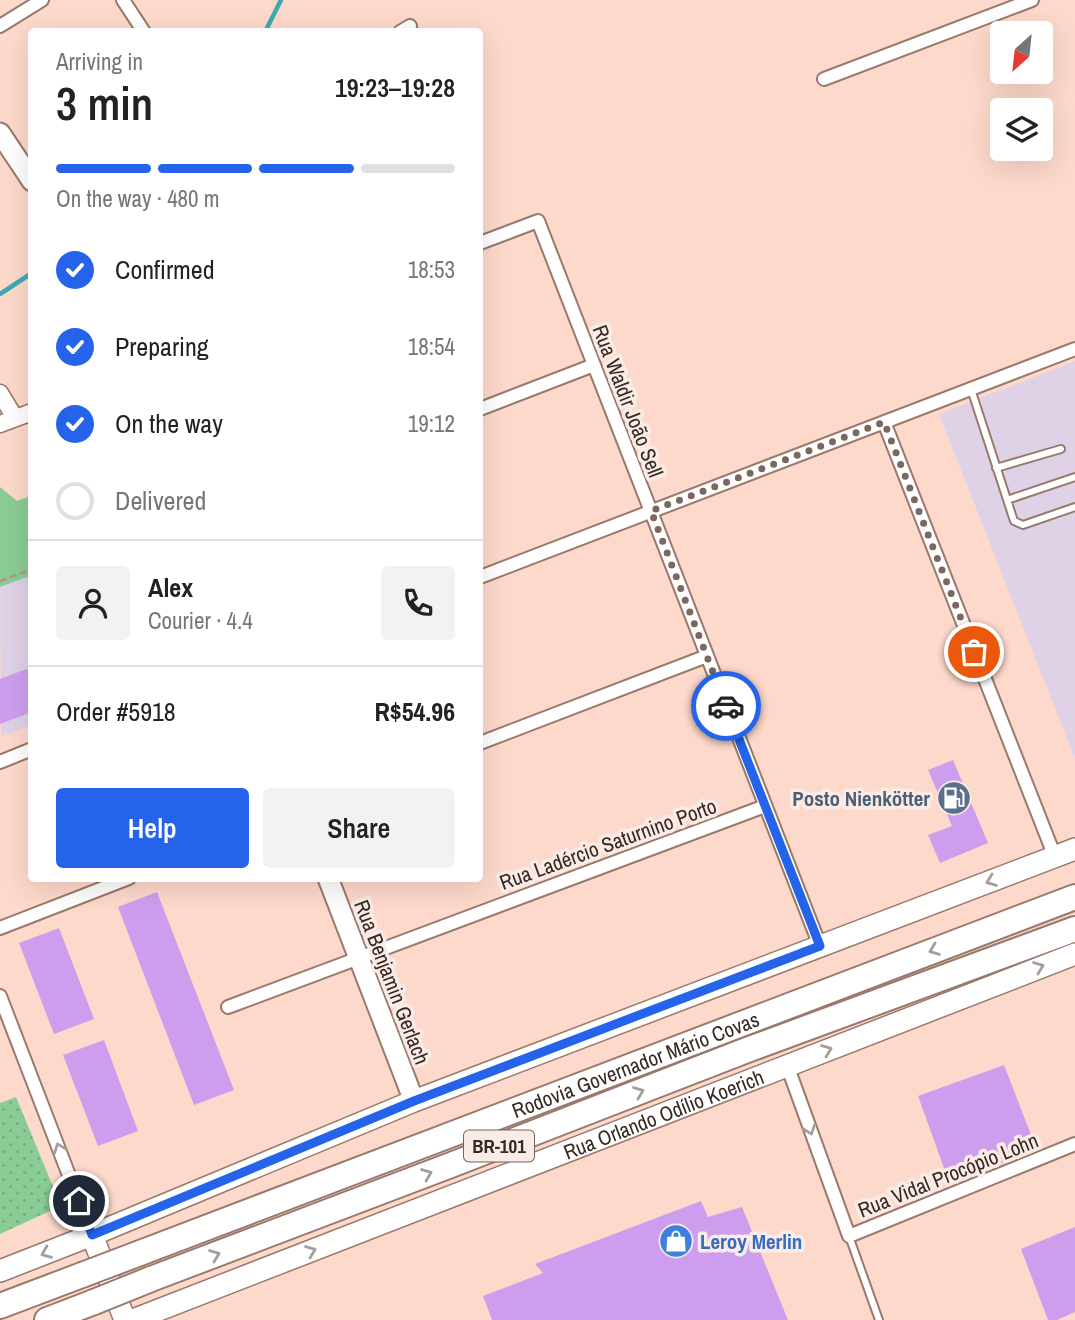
<!DOCTYPE html>
<html lang="en">
<head>
<meta charset="utf-8">
<style>
	body { margin:0; font-family:"Archivo Narrow",sans-serif; background:#f2f2f2; color:#222; height:100vh; display:flex; flex-direction:column; font-size:26px; white-space:nowrap }
	* { box-sizing:border-box; margin:0 }
	p { font-size:23px; color:#767676 }
	.icon { flex:none; width:38px; height:38px; fill:none; stroke:currentColor; stroke-width:2; stroke-linecap:round; stroke-linejoin:round }
	.map { position:relative; flex:1; overflow:hidden }
	.details { position:absolute; left:28px; top:28px; width:455px; height:854px; display:flex; flex-direction:column; background:#fff; border-radius:7px; box-shadow:0 7px 28px #0002 }
	.details>* { flex:none }
	.needle { width:46px; rotate:207deg }
	.buttons { position:absolute; left:990px; top:21px; display:grid; gap:14px }
	.buttons a { display:grid; place-items:center; width:63px; height:63px; border-radius:7px; background:#fff; box-shadow:0 7px 28px #0002; font-size:35px }
	.pin { position:absolute; display:grid; place-items:center; width:60px; height:60px; color:#fff; margin:-30px; border:4px solid #fff; border-radius:50%; box-shadow:0 2px 7px #0007 }
	.courier { position:absolute; display:grid; place-items:center; width:70px; height:70px; margin:-35px; border:5px solid #2563eb; border-radius:50%; background:#fff; color:#222; box-shadow:0 2px 9px #0007 }
	.headline em { font-style:normal; font-weight:600 }
	.headline div { display:flex; flex-direction:column-reverse }
	.headline { display:flex; align-items:center; justify-content:space-between; height:119px; padding:0 28px }
	h1 { font-size:46px; font-weight:600; line-height:52px }
	.bar { display:grid; grid-template-columns:repeat(4,1fr); gap:10px 7px; align-content:center; height:84px; padding:0 28px }
	.bar i { height:9px; border-radius:5px; background:#e0e0e0 }
	.bar .on { background:#2563eb }
	.bar p { grid-column:span 4 }
	.line { display:flex; align-items:center; gap:18px; padding:0 28px; border-top:2px solid #e0e0e0 }
	.line div { flex:1 }
	.round { display:grid; place-items:center; flex:none; width:74px; height:74px; border-radius:7px; background:#f2f2f2 }
	ol { padding:0 28px; list-style:none }
	li { display:flex; align-items:center; gap:21px; height:77px }
	li p { margin-inline-start:auto }
	li .icon { padding:7px; border-radius:50%; background:#2563eb; color:#fff; stroke-width:4 }
	li:last-child { color:#767676 }
	li i { width:38px; height:38px; border:4px solid #e0e0e0; border-radius:50% }
	.cta { display:flex; gap:14px; margin-top:auto; padding:14px 28px }
	.cta a { flex:1; height:80px; border-radius:7px; background:#2563eb; color:#fff; font-size:28px; font-weight:600; line-height:80px; text-align:center }
	.cta a+a { background:#f2f2f2; color:#222 }
	.map>svg:first-child { display:block }
	.education { fill:#e0d2e6 }
	.grass { fill:url(#grass-dots) }
	.green { fill:#8acc96 }
	.lines { fill:none; stroke-linecap:round; stroke-linejoin:round }
	.stream { stroke:#3da9b3; stroke-width:4.5 }
	.building { fill:#ce9eee }
	.service-casing { stroke:#99796c; stroke-width:10 }
	.minor-casing { stroke:#99796c; stroke-width:16 }
	.tertiary-casing { stroke:#99796c; stroke-width:19 }
	.secondary-casing { stroke:#99796c; stroke-width:23 }
	.primary-casing { stroke:#99796c; stroke-width:24 }
	.motorway-casing { stroke:#99796c; stroke-width:28 }
	.path { stroke:#b2968b; stroke-width:2.5; stroke-dasharray:7 3.5; stroke-linecap:butt }
	.service { stroke:#fff; stroke-width:6 }
	.minor { stroke:#fff; stroke-width:12 }
	.tertiary { stroke:#fff; stroke-width:16 }
	.secondary { stroke:#fff; stroke-width:19 }
	.primary { stroke:#fff; stroke-width:21 }
	.motorway { stroke:#fff; stroke-width:24 }
	.motorway-bridge-casing { stroke:#99796c; stroke-width:28; stroke-linecap:butt }
	.motorway-bridge { stroke:#fff; stroke-width:24 }
	.oneway { stroke:#a59f9c }
	.done { stroke:#7c675e; stroke-width:7; stroke-dasharray:0 12.6 }
	.route { stroke:#2563eb; stroke-width:9 }
	.labels { text-anchor:middle; dominant-baseline:central; stroke-width:7; stroke-linejoin:round; paint-order:stroke }
	.shield { fill:#faebe6; stroke:#71635e; stroke-width:2 }
	.shield-label { font-size:19px; font-weight:bold; fill:#362923 }
	.street-label { font-size:21px; fill:#362923; stroke:#faebe6 }
	.service-label { font-size:21px; font-weight:bold; fill:#4e5e75; stroke:#faebe6; text-anchor:end }
	.shop-label { font-size:21px; font-weight:bold; fill:#366cbe; stroke:#faebe6; text-anchor:start }
</style>
</head>
<body>
<div class="map">
<svg width="1075" height="1320" viewBox="0 0 1075 1320">
	<defs>
		<pattern id="grass-dots" width="8" height="8" patternUnits="userSpaceOnUse" patternTransform="scale(1.75)"><rect width="8" height="8" fill="#8acc96"/><path d="M2 2h.1M6 6h.1" fill="none" stroke="#78af81" stroke-width="1.8" stroke-linecap="round"/></pattern>
	</defs>
	<rect width="100%" height="100%" fill="#fdd9cb"/>
	<path class="education" d="M1075,361V759L939,414Z
		M27,576L32,588L31,725L1,737L0,587Z"/>
	<path class="grass" d="M16,1097L61,1206L0,1234V1103Z"/>
	<path class="green" d="M0,487L17,501L30,496L31,500V588L27,577L0,587Z"/>
	<g class="lines">
		<path class="stream" d="M265,32L281,0
			M0,294L32,273"/>
	</g>
	<path class="building" d="M32,667V712L0,724V679Z
		M953,760L988,843L940,863L928,835L952,826L928,770Z
		M157,892L234,1090L194,1105L118,907Z
		M59,928L94,1019L54,1034L19,943Z
		M104,1040L138,1131L98,1146L63,1055Z
		M1004,1065L1037,1150L949,1182L918,1096Z
		M701,1201L708,1217L742,1207L788,1320H492L483,1296L543,1273L535,1264Z
		M1075,1227V1312L1057,1320H1048L1021,1249Z"/>
	<g class="lines">
		<g class="service-casing">
			<path id="service" d="M971,389L1014,521L1023,525L1075,507
				M996,468L1061,449
				M1007,500L1075,477
				M849,1236L879,1320"/>
		</g>
		<g class="minor-casing">
			<path id="minor" d="M123,0L144,32
				M0,26L42,0
				M400,32L410,26
				M824,79L1032,0
				M480,243L538,221L820,946
				M480,409L594,365
				M884,422L1055,857
				M480,577L1075,349
				M480,743L707,656
				M0,762L32,749
				M0,928L129,878
				M0,996L92,1235
				M228,1007L765,806
				M787,1065L849,1236L1075,1144"/>
		</g>
		<g class="tertiary-casing">
			<path id="tertiary" d="M0,393L15,418
				M0,424L32,412"/>
		</g>
		<g class="secondary-casing">
			<path id="secondary" d="M0,133L32,181
				M328,878L414,1101"/>
		</g>
		<g class="primary-casing">
			<g id="primary">
				<path d="M92,1235L125,1320"/>
				<path d="M0,1271L92,1235L414,1101L1075,849"/>
				<path id="s1" d="M133,1320L1075,954"/>
			</g>
		</g>
		<g class="motorway-casing">
			<g id="motorway">
				<path id="s2" d="M140,1253L1075,897"/>
				<path d="M151,1279L451,1165L747,1050L1075,929"/>
				<path d="M0,1306L82,1275"/>
				<path d="M47,1320L94,1302"/>
			</g>
		</g>
		<path class="path" d="M0,581L32,569"/>
		<use href="#service" class="service"/>
		<use href="#minor" class="minor"/>
		<use href="#tertiary" class="tertiary"/>
		<use href="#secondary" class="secondary"/>
		<use href="#primary" class="primary"/>
		<use href="#motorway" class="motorway"/>
		<g class="motorway-bridge-casing">
			<path id="motorway-bridge" d="M82,1275L140,1253
				M94,1302L151,1279"/>
		</g>
		<use href="#motorway-bridge" class="motorway-bridge"/>
	</g>
	<defs><path id="oneway-chevron" d="M-2-3.5L2.5 0L-2 3.5" fill="none" stroke-width="1.6" stroke-linecap="round" stroke-linejoin="round" transform="scale(1.75)"/></defs>
	<g class="oneway">
		<use href="#oneway-chevron" transform="translate(991 881) rotate(159)"/>
		<use href="#oneway-chevron" transform="translate(934 950) rotate(159)"/>
		<use href="#oneway-chevron" transform="translate(1039 967) rotate(-21)"/>
		<use href="#oneway-chevron" transform="translate(827 1050) rotate(-21)"/>
		<use href="#oneway-chevron" transform="translate(639 1092) rotate(-21)"/>
		<use href="#oneway-chevron" transform="translate(810 1130) rotate(70)"/>
		<use href="#oneway-chevron" transform="translate(59 1148) rotate(-111)"/>
		<use href="#oneway-chevron" transform="translate(427 1174) rotate(-21)"/>
		<use href="#oneway-chevron" transform="translate(311 1251) rotate(-21)"/>
		<use href="#oneway-chevron" transform="translate(46 1253) rotate(158)"/>
		<use href="#oneway-chevron" transform="translate(215 1255) rotate(-21)"/>
	</g>
	<g class="lines">
		<path class="done" d="M726,706L651,511L884,422L974,652"/>
		<path class="route" d="M79,1201L92,1235L414,1101L820,946L726,706"/>
	</g>
	<defs>
		<g id="fuel-disc" transform="scale(1.75)"><circle r="9.5" fill="#5c6f8a" stroke="#faebe6"/><path d="M-5.5-6h7V0h2V4h1.3V-2.5L3-4.5l.8-.8L6-3V5H2.5V1h-1V6h-7ZM-4.2-4.7v3.2H.2V-4.7Z" fill="#fff"/></g>
		<g id="shop-disc" transform="scale(1.75)"><circle r="9.5" fill="#3f7fe0" stroke="#faebe6"/><path d="M-5-2.5h2.3a2.7 3.5 0 0 1 5.4 0H5L5.5 6h-11ZM-1.5-2.5h3a1.5 2.3 0 0 0-3 0Z" fill="#fff"/></g>
	</defs>
	<g fill-rule="evenodd">
		<use href="#fuel-disc" x="954" y="798"/>
		<use href="#shop-disc" x="676" y="1241"/>
	</g>
	<g class="labels">
		<rect class="shield" x="464" y="1130.5" width="70" height="31" rx="5"/>
		<g class="shield-label">
			<text x="499" y="1146">BR-101</text>
		</g>
		<g class="street-label">
			<text transform="translate(628 401) rotate(69)">Rua Waldir João Sell</text>
			<text transform="translate(608 844) rotate(-20)">Rua Ladércio Saturnino Porto</text>
			<text transform="translate(392 982) rotate(69)">Rua Benjamin Gerlach</text>
			<text stroke="none"><textPath href="#s2" startOffset="530">Rodovia Governador Mário Covas</textPath></text>
			<text stroke="none"><textPath href="#s1" startOffset="569">Rua Orlando Odílio Koerich</textPath></text>
			<text transform="translate(948 1175) rotate(-22)">Rua Vidal Procópio Lohn</text>
		</g>
		<g class="service-label">
			<text x="930" y="798">Posto Nienkötter</text>
		</g>
		<g class="shop-label">
			<text x="700" y="1241">Leroy Merlin</text>
		</g>
	</g>
</svg>
<div class="buttons">
<a><svg class="needle" viewBox="-14 -14 28 28"><path d="M0-13l5 13h-10z" fill="#e53935"/><path d="M0 13l5-13h-10z" fill="#767676"/></svg></a>
<a><svg class="icon" aria-label="layers" viewBox="0 0 24 24"><path d="M12 4l9 5-9 5-9-5zM3 14l9 5 9-5"/></svg></a>
</div>
<div class="pin" style="left:974px;top:652px;background:#ea580c"><svg class="icon" aria-label="bag" viewBox="0 0 24 24"><path d="M5 8h14l-1 12H6zM9 8a3 3 0 0 1 6 0"/></svg></div>
<div class="pin" style="left:79px;top:1201px;background:#1f2937"><svg class="icon" aria-label="home" viewBox="0 0 24 24"><path d="M3 11l9-7 9 7M6 9v11h12V9"/></svg></div>
<div class="courier" style="left:726px;top:706px"><svg class="icon" aria-label="car" viewBox="0 0 24 24"><path d="M5 17H2v-5l4-1 3-4h7l3 4 3 1v5h-3M9 17h6M6 11h13"/><circle cx="7" cy="17" r="2"/><circle cx="17" cy="17" r="2"/></svg></div>
<section class="details">
<div class="headline"><div><h1>3 min</h1><p>Arriving in</p></div><em>19:23–19:28</em></div>
<div class="bar"><i class="on"></i><i class="on"></i><i class="on"></i><i></i><p>On the way · 480 m</p></div>
<ol>
<li><svg class="icon" aria-label="check" viewBox="0 0 24 24"><path d="M5 12l5 5 9-10"/></svg>Confirmed<p>18:53</p></li>
<li><svg class="icon" aria-label="check" viewBox="0 0 24 24"><path d="M5 12l5 5 9-10"/></svg>Preparing<p>18:54</p></li>
<li><svg class="icon" aria-label="check" viewBox="0 0 24 24"><path d="M5 12l5 5 9-10"/></svg>On the way<p>19:12</p></li>
<li><i></i>Delivered</li>
</ol>
<div class="line" style="height:126px"><a class="round"><svg class="icon" aria-label="person" viewBox="0 0 24 24"><circle cx="12" cy="8" r="4"/><path d="M4 21q1-7 8-7t8 7"/></svg></a><div><b>Alex</b><p>Courier · 4.4</p></div><a class="round"><svg class="icon" aria-label="phone" viewBox="0 0 24 24"><path d="M5 4h4l2 5-3 2q2 4 5 5l2-3 5 2v4C11 20 4 13 5 4z"/></svg></a></div>
<div class="line" style="height:91px"><div>Order #5918</div><b>R$54.96</b></div>
<div class="cta"><a>Help</a><a>Share</a></div>
</section>
</div>
</body>
</html>
